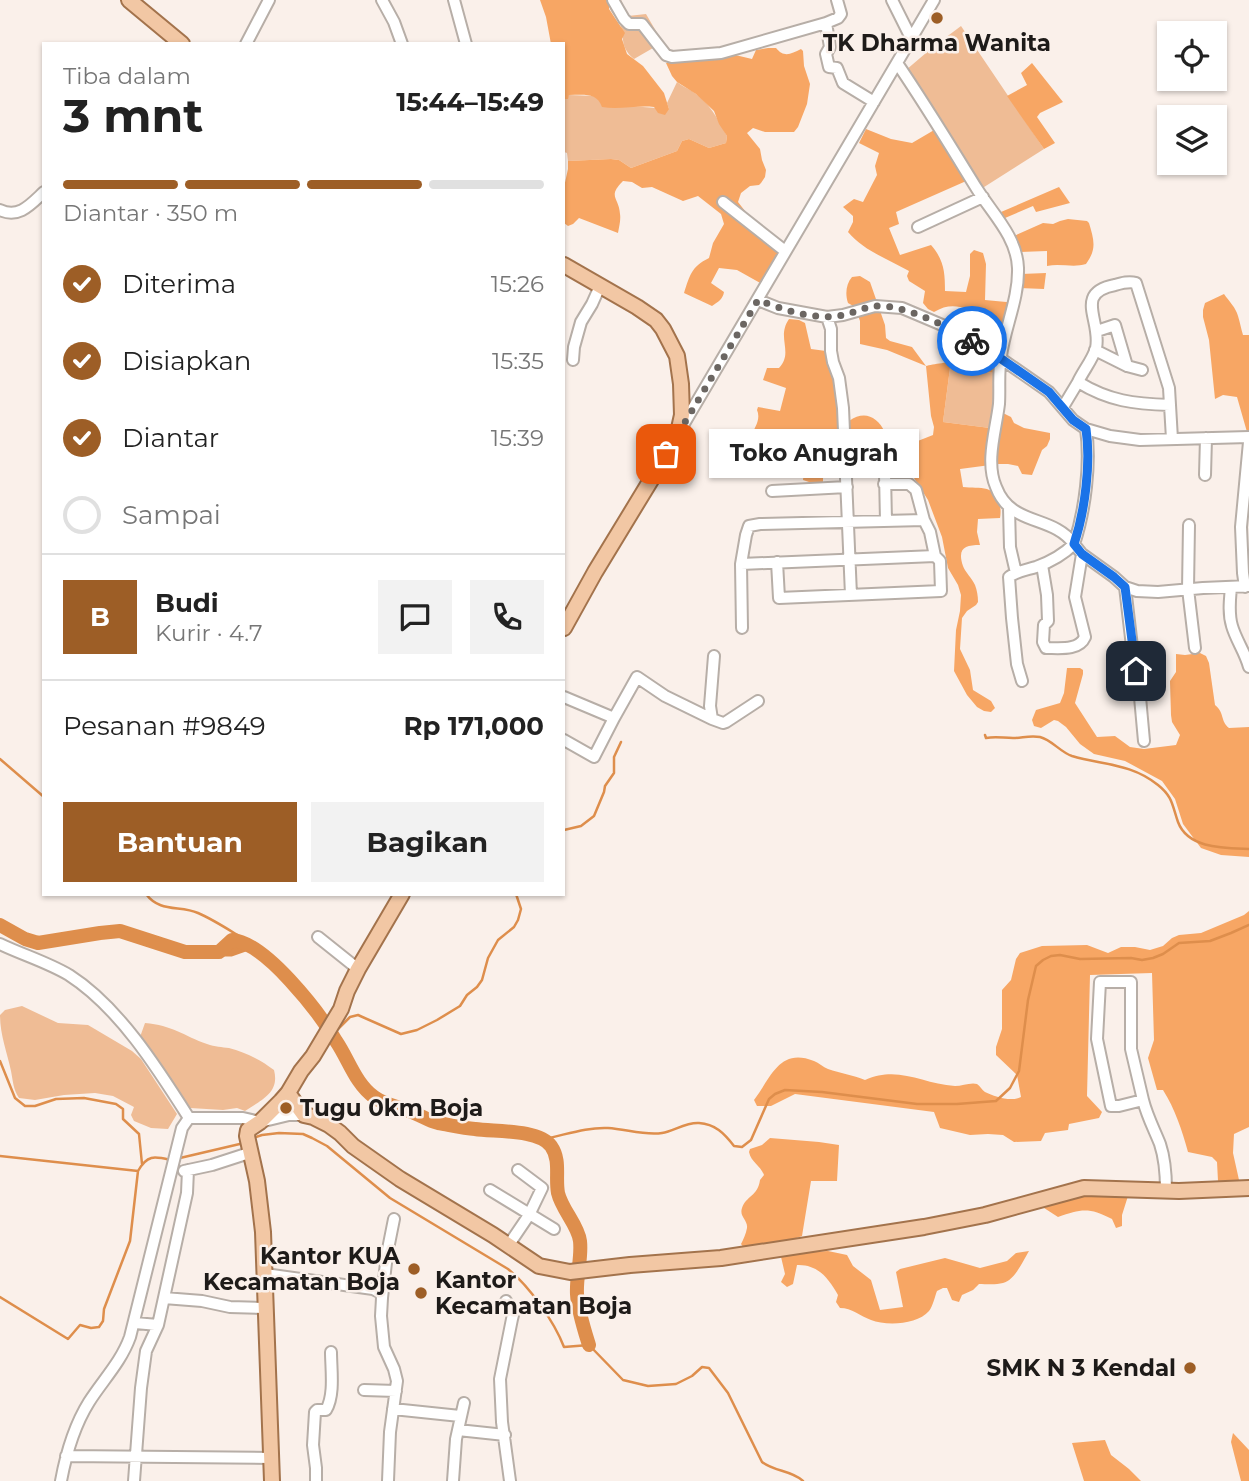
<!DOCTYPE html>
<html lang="id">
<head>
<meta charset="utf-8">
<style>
	body { margin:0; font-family:Montserrat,sans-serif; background:#f2f2f2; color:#222; height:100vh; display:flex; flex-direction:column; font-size:26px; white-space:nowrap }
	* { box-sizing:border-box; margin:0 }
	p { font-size:23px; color:#767676 }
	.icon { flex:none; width:38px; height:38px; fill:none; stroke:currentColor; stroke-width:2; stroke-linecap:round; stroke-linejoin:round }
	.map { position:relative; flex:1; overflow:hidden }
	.drawer { position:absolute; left:42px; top:42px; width:523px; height:854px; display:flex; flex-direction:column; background:#fff; border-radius:0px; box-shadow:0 2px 5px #0004 }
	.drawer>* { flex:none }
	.fabs { position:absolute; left:1157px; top:21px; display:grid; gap:14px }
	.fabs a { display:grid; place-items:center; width:70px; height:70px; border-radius:0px; background:#fff; box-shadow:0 2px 5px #0004; font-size:35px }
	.pin { position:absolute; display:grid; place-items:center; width:60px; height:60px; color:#fff; margin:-30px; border-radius:14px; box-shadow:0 4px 10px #0006 }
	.courier { position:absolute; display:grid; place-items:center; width:70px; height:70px; margin:-35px; border:5px solid #1a73e8; border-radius:50%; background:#fff; color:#222; box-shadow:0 2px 9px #0007 }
	.bubble { position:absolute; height:49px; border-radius:0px; background:#fff; box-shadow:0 2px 5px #0004; font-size:23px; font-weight:700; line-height:49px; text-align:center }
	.summary em { font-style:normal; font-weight:700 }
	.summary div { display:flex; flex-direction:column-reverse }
	.summary { display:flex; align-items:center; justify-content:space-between; height:119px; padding:0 21px }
	h1 { font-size:46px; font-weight:700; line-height:52px }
	.bar { display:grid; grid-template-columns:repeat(4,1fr); gap:10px 7px; align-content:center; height:84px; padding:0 21px }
	.bar i { height:9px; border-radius:5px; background:#e0e0e0 }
	.bar .active { background:#9d5e26 }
	.bar p { grid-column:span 4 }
	.line { display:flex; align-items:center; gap:18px; padding:0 21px; border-top:2px solid #e0e0e0 }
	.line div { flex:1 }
	.round { display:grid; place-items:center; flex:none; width:74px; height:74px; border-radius:0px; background:#f2f2f2 }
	ol { padding:0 21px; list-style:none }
	li { display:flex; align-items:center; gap:21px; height:77px }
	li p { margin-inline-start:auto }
	li .icon { padding:7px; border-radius:50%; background:#9d5e26; color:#fff; stroke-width:4 }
	li:last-child { color:#767676 }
	li i { width:38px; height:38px; border:4px solid #e0e0e0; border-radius:50% }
	.primary-button { display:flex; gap:14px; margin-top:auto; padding:14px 21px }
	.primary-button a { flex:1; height:80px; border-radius:0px; background:#9d5e26; color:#fff; font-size:28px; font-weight:700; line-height:80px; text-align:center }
	.primary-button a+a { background:#f2f2f2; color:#222 }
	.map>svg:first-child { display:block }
	.green { fill:#efbc95 }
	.forest { fill:#f7a664 }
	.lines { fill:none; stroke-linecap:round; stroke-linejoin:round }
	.stream { stroke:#de8e4c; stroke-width:2.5 }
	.canal { stroke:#de8e4c; stroke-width:9 }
	.river { stroke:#de8e4c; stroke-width:14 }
	.minor-casing { stroke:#b7aea7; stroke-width:14 }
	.major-casing { stroke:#a3734c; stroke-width:18 }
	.minor { stroke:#fff; stroke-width:10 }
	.major { stroke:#f2c7a4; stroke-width:14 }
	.done { stroke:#6b6662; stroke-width:7; stroke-dasharray:0 12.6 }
	.route { stroke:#1a73e8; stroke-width:9 }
	.poi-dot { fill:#9d5e26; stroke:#faf0ea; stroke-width:2.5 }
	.labels { text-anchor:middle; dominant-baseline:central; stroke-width:5; stroke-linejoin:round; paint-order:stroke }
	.poi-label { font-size:23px; font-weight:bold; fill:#1e1b19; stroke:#faf0ea; text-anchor:start }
</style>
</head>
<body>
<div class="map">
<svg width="1249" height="1481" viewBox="0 0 1249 1481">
	<rect width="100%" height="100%" fill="#faf0ea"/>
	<path class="green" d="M606,0H621L628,16L646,14L660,38L653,48L634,59C618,46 626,35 619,22C614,14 609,12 609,2Z
		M961,26L1044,149L981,189L906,70L933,47Z
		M677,82C682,86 687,88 692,91C709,102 718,119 727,136L726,143L709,148L689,139L682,141L677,151L631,168L619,160L611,159L568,161L567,153L564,152V99L567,98L569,95L594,96L600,100L630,106L669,109L667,103Z
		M950,368L995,373L994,404L990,428L943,422Z
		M22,1006L58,1023L88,1025L132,1051L141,1059L177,1114L168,1129L151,1128L134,1121L131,1115L134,1107L113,1096L95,1093L64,1095L35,1100L19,1098C13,1089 13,1081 11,1071C7,1052 0,1035 0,1015L5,1010Z
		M145,1023C172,1025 184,1036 207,1044C215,1047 222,1047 229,1048C245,1052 261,1060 274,1070C280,1093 261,1100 245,1111L237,1108L223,1110L190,1108L140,1037Z"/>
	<path class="forest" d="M540,0H606L609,2V9L625,33L622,39L627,54L643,66L664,93L669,109L665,115L658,113L654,107C637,105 619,110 602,107C597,92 583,95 569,95L568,99H564V44H551L546,17Z
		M768,48H776C784,58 791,54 801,49L803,51L804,66L810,84L807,104L798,127L794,132H765L753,128L747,133L760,149L762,160L766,170L765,177L761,183L759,185L750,186L741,193L738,202L745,211L739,222L771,242L779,251L762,284L737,270L719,268L711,283L724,292C723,299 718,302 712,306L684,293C690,275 691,267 709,258L713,243L724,224L721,214L698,196L683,201L652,187L642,188L632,182L623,181C607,197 619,197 620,214C621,220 619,227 618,233L579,218L573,224L568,226L564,223V187L568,169V161L611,159L619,160L631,168L677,151L682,141L689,139L709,148L726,143L727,136L719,124L714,111L696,94L677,82L672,76L666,63L713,58L731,54L752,59L756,50Z
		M1032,63L1063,102L1040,113L1037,117L1055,143L1044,149L1007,96L1027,85L1021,73Z
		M941,126L973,178L896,212L899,224L889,228L900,255L931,245C944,260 945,272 945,291L966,292L970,276V254L974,250L983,253L986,264L985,300L1017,303C1005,324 992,347 995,373L950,368L943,422L990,428L993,411L1005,414L1011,417L1014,423L1024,428L1050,433V439L1047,446L1042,450L1032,475L1022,474L1018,466L1008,464H998L960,469L963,487C971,488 980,487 987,489C999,493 1002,507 1000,518L978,519L977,532L980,545C965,545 957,548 963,566C965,572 972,578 975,585C977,590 978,596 978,602L976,605L967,611L962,618L960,649L970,670L973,690L991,701L995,708L991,712L984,711L977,707L967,695L954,671L956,630L960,611L961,595L958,585L948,568L942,537L928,500L914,478L876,464L851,460H838L825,466L823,472V484H815L803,480L804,471L820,466L819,447L824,442V436L819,430L789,437L785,432L761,443L751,436C755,427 761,419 757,410L758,407L780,411L786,388L763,380L767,368H779C794,352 776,338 789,319L799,320L805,323L811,349L826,351L834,347L842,371L849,421C864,410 877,416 885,432C886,434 886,436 887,438C890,442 896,445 900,448L933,435L934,427L931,416L926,366L887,350L860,344V321L855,307L848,303C845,294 846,284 852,277L860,276L870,282L885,325L886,338L890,341L912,347L926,366C932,364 952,362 955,361C960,359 962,352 967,349L978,355L989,333L969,319L968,309C955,305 946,305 934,312L928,309L923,303L925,291L909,281L907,276L909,271C888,259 864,251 848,232L853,222V216L843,207L854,199L863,202L877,175L875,166L879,153L859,143L866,129L891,139L912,143Z
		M1059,187L1070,203L1036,212L1033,206L1005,218L1001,212Z
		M1068,219L1087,221L1089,223C1094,240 1097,249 1086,264C1073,268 1060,263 1047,266V251L1020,252L1014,236L1043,223L1053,224L1060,221Z
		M1046,273L1044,289L1019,288L1021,274Z
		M1224,294C1229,301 1236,308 1238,316C1240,322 1241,329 1243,335H1249V432H1247L1237,397L1223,395L1215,399L1209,340L1203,317V310L1205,303Z
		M1200,653L1206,656L1209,663L1215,705C1225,713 1220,721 1229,728L1249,727V857L1221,855L1201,848L1183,824L1175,799L1162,781L1125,761L1094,754L1080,744L1066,727L1058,721L1054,720L1041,728L1034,726L1032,720L1036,710L1060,703L1064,693L1067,668H1080L1083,670V674L1075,703L1097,737L1115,736L1130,747L1144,749L1176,745L1180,735L1172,722L1171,715L1170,681L1176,672V654L1185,655Z
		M1249,911V1127L1234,1134L1233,1153L1239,1180L1218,1181L1217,1162L1212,1157L1188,1152C1182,1130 1175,1109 1163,1090H1157L1148,1058L1154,1040L1152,973L1090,975L1087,1096L1102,1112L1099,1118L1069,1124L1068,1130L1045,1133L1041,1141L1014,1142L1003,1135L988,1134L970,1135L940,1128L934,1112L795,1094L771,1106H757L754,1100C771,1078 779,1047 814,1061C819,1063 823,1067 828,1069C840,1073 853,1075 865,1080C899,1065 922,1084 955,1086C962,1086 971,1082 977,1084C980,1086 982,1090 985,1092C995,1097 1011,1102 1021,1097L1017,1075L996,1055V1047L1002,1029V990L1011,980L1016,959L1020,953L1042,946L1087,945L1108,953L1121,947H1135L1150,950L1163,946L1172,938L1179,935L1201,933L1244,915Z
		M770,1138L819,1142L839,1145L837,1181H811L802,1236L791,1240L794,1253L828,1251L847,1255L853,1266L871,1280L880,1310L903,1307L896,1272L900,1269L945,1258L980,1268L1007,1261L1016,1253L1029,1251C1023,1261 1015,1280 1003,1283C996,1285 986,1284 979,1284L973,1290L962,1295L959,1302L952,1300L947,1288H943L937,1291C935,1296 933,1306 929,1311C917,1325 886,1326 871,1320C860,1316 852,1308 840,1308L836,1302L838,1295C829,1279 818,1264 797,1265L793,1284L787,1287L781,1282L785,1274L778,1244L744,1248L741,1244C743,1240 746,1234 747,1228C748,1220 739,1217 742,1208C746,1196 758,1196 760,1180L764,1175C760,1165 751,1162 749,1152L750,1149L762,1145Z
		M1078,1195L1128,1196L1122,1215V1226L1116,1228L1112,1219C1089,1207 1081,1209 1058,1217L1041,1206Z
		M1233,1433L1249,1450V1481H1241L1231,1442Z
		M1105,1440L1111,1455L1129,1469L1141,1481H1084L1072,1443Z"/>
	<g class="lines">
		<path class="stream" d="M985,735L986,738C996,736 1003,738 1013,738C1022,738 1030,735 1040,737C1052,740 1060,752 1072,756C1102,765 1131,763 1158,785C1173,797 1172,805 1178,822C1188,849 1225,848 1249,849
			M0,759L44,797
			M564,830L581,826L594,816L604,792L605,786L614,773V757L621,742
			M146,894C160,913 180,905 198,913C212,919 226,928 239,936L240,940
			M334,1033L350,1017L358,1015L401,1034L417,1030L437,1020L460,1006L467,995L477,987L482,980L488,958L498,940L514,927L518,920L521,909L516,894
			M0,1061L15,1098L25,1106H35L56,1099L84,1098L116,1104L123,1109V1119L139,1134L142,1164
			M253,1138L262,1135L279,1133L303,1134L312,1138L327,1146L390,1198L508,1269C529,1286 554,1321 564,1347L589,1345L623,1380L648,1386L676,1384L692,1376L702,1367L709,1368L728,1393L762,1462C775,1472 791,1470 803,1481
			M544,1139C565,1135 586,1127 608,1128C626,1129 645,1136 662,1133C674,1131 686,1122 699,1123C715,1124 724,1133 734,1146L742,1147L751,1140L769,1099L775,1094L785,1090L822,1092L917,1104H957L996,1101L1010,1088L1019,1071L1028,1000L1036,966L1043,960L1051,956L1060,955L1080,959L1131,958L1142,960L1153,958L1163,954L1179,943L1210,941L1231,933L1249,925
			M0,1156L138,1171
			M180,1158L244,1143
			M0,1297L68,1339L80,1325L91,1328L99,1327L103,1321L104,1309L130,1241L138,1171C147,1155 154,1156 170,1160"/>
		<path class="canal" d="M219,952H231L248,946"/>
		<path class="river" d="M0,925L25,939L38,943L100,933L120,931L185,952H219L232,940C265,942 319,1012 336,1041C349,1060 355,1083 374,1097C386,1106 401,1107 414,1113C422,1116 429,1121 438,1123C450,1125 463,1128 475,1129C494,1132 538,1129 551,1146C561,1160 555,1177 558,1193C562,1210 578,1225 580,1241C582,1258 576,1276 577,1294C578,1311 584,1329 589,1345"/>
		<g class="minor-casing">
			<path id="minor" d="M382,0L394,22L402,44
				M454,0L466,44
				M613,0L624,19L629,24H642L666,55L672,57L721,53L826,23L830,47L826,54L829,67L837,68L843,83L874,102
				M892,0L911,38
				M826,23L838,18L841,14L837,0
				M246,44L269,0
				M897,63C925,104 951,147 977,189C992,213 1017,237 1018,268C1019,298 1005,327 1001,356C998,372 1000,388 999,404C996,430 985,462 996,487C1011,527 1052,514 1074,544C1063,555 1050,562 1036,567C1026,570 1017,571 1009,577L1012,618L1017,664L1022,681
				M723,202L785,251
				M0,210C19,219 31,204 44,192
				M918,227L983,197
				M758,300L778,308L827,317L843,315L875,306L902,308L954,330L1000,358L1049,392L1073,420L1086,429L1110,436L1140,440L1249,437
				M827,317L831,329V351L833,362L839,378L843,408L851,595
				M1097,331L1115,325L1127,366
				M1095,350L1127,366L1142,370
				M573,360L574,347L581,322L592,304L600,286
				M1170,405C1134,404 1109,401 1078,382C1083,371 1093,359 1096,348C1102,321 1073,293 1115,285C1122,283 1129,281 1136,283L1169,388L1172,439
				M1063,407L1078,382
				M682,427C766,285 849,142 934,0
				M1086,429C1091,463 1085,511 1074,544L1082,554L1114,577L1125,587L1137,591L1158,592L1203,588L1249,586
				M885,474L886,521
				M1205,475L1206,438
				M772,491L847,487
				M1009,508L1010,547L1016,573
				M1189,525L1188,589L1195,648
				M777,562L779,598L941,591L940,561L935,556L930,532L924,520L916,490L909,484H884
				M741,564L746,535L749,526L760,524L924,520
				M1042,565L1047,595L1048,621L1044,625L1043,642L1046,648C1059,648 1079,651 1085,637L1075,597L1082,554
				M1125,587L1133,655L1139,686L1144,741
				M1231,587C1230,599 1228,613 1232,626C1236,640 1245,652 1249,667
				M1245,587L1243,573L1241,527L1249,442
				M742,628L741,564L935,556
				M564,697L614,718L637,677L665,696L712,719L710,706L714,656
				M712,719L723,723L726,722L758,701
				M564,740L594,757L614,718
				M318,937L358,969
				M0,944C23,955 47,962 69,975C119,1007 158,1069 189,1118
				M1143,1100L1131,1049V982H1100L1097,1039L1111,1106H1119L1143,1100C1147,1116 1154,1129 1160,1144C1165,1159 1166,1174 1166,1190
				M184,1171L212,1165L249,1153
				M490,1190L554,1229
				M508,1246L529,1215L542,1188L518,1170
				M265,1274L373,1289L381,1293L382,1298L381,1316L384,1347L394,1369L397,1381L390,1432L388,1481
				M164,1298L202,1301L230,1307L266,1308
				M382,1298L387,1254L394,1219
				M506,1301L513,1315L512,1319L500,1379L502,1422L510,1481
				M135,1323L158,1325L187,1193L188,1170
				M364,1390L396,1391
				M393,1409L460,1416
				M458,1430L505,1435
				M66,1456L271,1458
				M61,1481C66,1454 74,1426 89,1402C103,1380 121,1362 130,1337L182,1128L189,1118H243L260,1122L289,1115H304
				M134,1481L141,1388L146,1351L158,1325
				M316,1481V1468L313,1445L315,1412L317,1410H326C335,1395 331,1369 331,1352
				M453,1481L456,1439L464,1403"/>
		</g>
		<g class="major-casing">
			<path id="major" d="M129,0L182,44
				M564,265L637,307L656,320L663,329L677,356L681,384L682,415L678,433L654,475L595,572L564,628
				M288,1093L304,1115L313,1117L329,1125L340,1133L353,1146L400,1179L493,1235L539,1266L570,1272L630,1265L721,1258L924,1227L985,1215L1084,1188L1179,1191L1249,1188
				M272,1481L263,1232L257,1181L247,1136L248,1130L260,1122L281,1101L288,1093L301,1071L313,1056L341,1009L347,991L358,969L402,894"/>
		</g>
		<use href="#minor" class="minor"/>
		<use href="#major" class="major"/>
	</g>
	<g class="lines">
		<path class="done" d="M666,454L758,300C784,310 816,321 843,315C854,313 864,307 875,306C903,304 947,326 972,341"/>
		<path class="route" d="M972,341L1000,358L1049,392L1073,420L1086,429C1091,463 1085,511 1074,544L1082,554L1114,577L1125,587L1136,671"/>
	</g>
	<g class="poi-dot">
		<circle cx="937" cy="18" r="7"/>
		<circle cx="286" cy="1108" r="7"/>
		<circle cx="414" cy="1269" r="7"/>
		<circle cx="421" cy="1293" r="7"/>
		<circle cx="1190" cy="1368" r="7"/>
	</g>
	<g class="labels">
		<g class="poi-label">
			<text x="937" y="43" text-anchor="middle">TK Dharma Wanita</text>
			<text x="300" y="1108">Tugu 0km Boja</text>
			<text x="400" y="1256" text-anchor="end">Kantor KUA<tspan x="400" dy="26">Kecamatan Boja</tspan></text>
			<text x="435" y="1280">Kantor<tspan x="435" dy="26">Kecamatan Boja</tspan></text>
			<text x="1176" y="1368" text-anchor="end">SMK N 3 Kendal</text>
		</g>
	</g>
</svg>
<div class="fabs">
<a><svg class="icon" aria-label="locate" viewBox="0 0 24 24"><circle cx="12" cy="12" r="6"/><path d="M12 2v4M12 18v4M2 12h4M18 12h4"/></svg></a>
<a><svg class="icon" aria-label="layers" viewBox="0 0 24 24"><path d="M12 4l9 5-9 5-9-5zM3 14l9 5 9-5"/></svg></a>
</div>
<div class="pin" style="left:666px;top:454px;background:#ea580c"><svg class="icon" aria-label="bag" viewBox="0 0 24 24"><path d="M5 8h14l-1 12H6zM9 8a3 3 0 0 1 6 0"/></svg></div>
<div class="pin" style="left:1136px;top:671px;background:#1f2937"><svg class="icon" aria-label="home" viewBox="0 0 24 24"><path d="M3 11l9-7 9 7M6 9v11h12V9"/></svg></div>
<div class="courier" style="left:972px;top:341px"><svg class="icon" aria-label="bike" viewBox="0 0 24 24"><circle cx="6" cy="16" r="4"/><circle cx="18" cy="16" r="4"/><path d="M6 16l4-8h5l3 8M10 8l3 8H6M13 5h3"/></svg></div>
<div class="bubble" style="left:709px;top:429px;width:210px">Toko Anugrah</div>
<section class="drawer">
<div class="summary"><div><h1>3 mnt</h1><p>Tiba dalam</p></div><em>15:44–15:49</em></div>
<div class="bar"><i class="active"></i><i class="active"></i><i class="active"></i><i></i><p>Diantar · 350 m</p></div>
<ol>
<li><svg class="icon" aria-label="check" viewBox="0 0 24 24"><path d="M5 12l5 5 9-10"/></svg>Diterima<p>15:26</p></li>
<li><svg class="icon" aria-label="check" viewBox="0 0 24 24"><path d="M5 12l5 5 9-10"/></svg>Disiapkan<p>15:35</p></li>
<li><svg class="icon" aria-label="check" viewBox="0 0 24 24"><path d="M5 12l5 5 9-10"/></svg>Diantar<p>15:39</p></li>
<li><i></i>Sampai</li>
</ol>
<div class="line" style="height:126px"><b class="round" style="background:#9d5e26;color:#fff">B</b><div><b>Budi</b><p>Kurir · 4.7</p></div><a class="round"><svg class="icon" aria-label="chat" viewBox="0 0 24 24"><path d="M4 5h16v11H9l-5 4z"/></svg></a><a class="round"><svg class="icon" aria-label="phone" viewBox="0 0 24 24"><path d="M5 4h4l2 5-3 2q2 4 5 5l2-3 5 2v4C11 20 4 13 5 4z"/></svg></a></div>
<div class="line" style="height:91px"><div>Pesanan #9849</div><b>Rp 171,000</b></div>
<div class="primary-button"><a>Bantuan</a><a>Bagikan</a></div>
</section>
</div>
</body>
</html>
